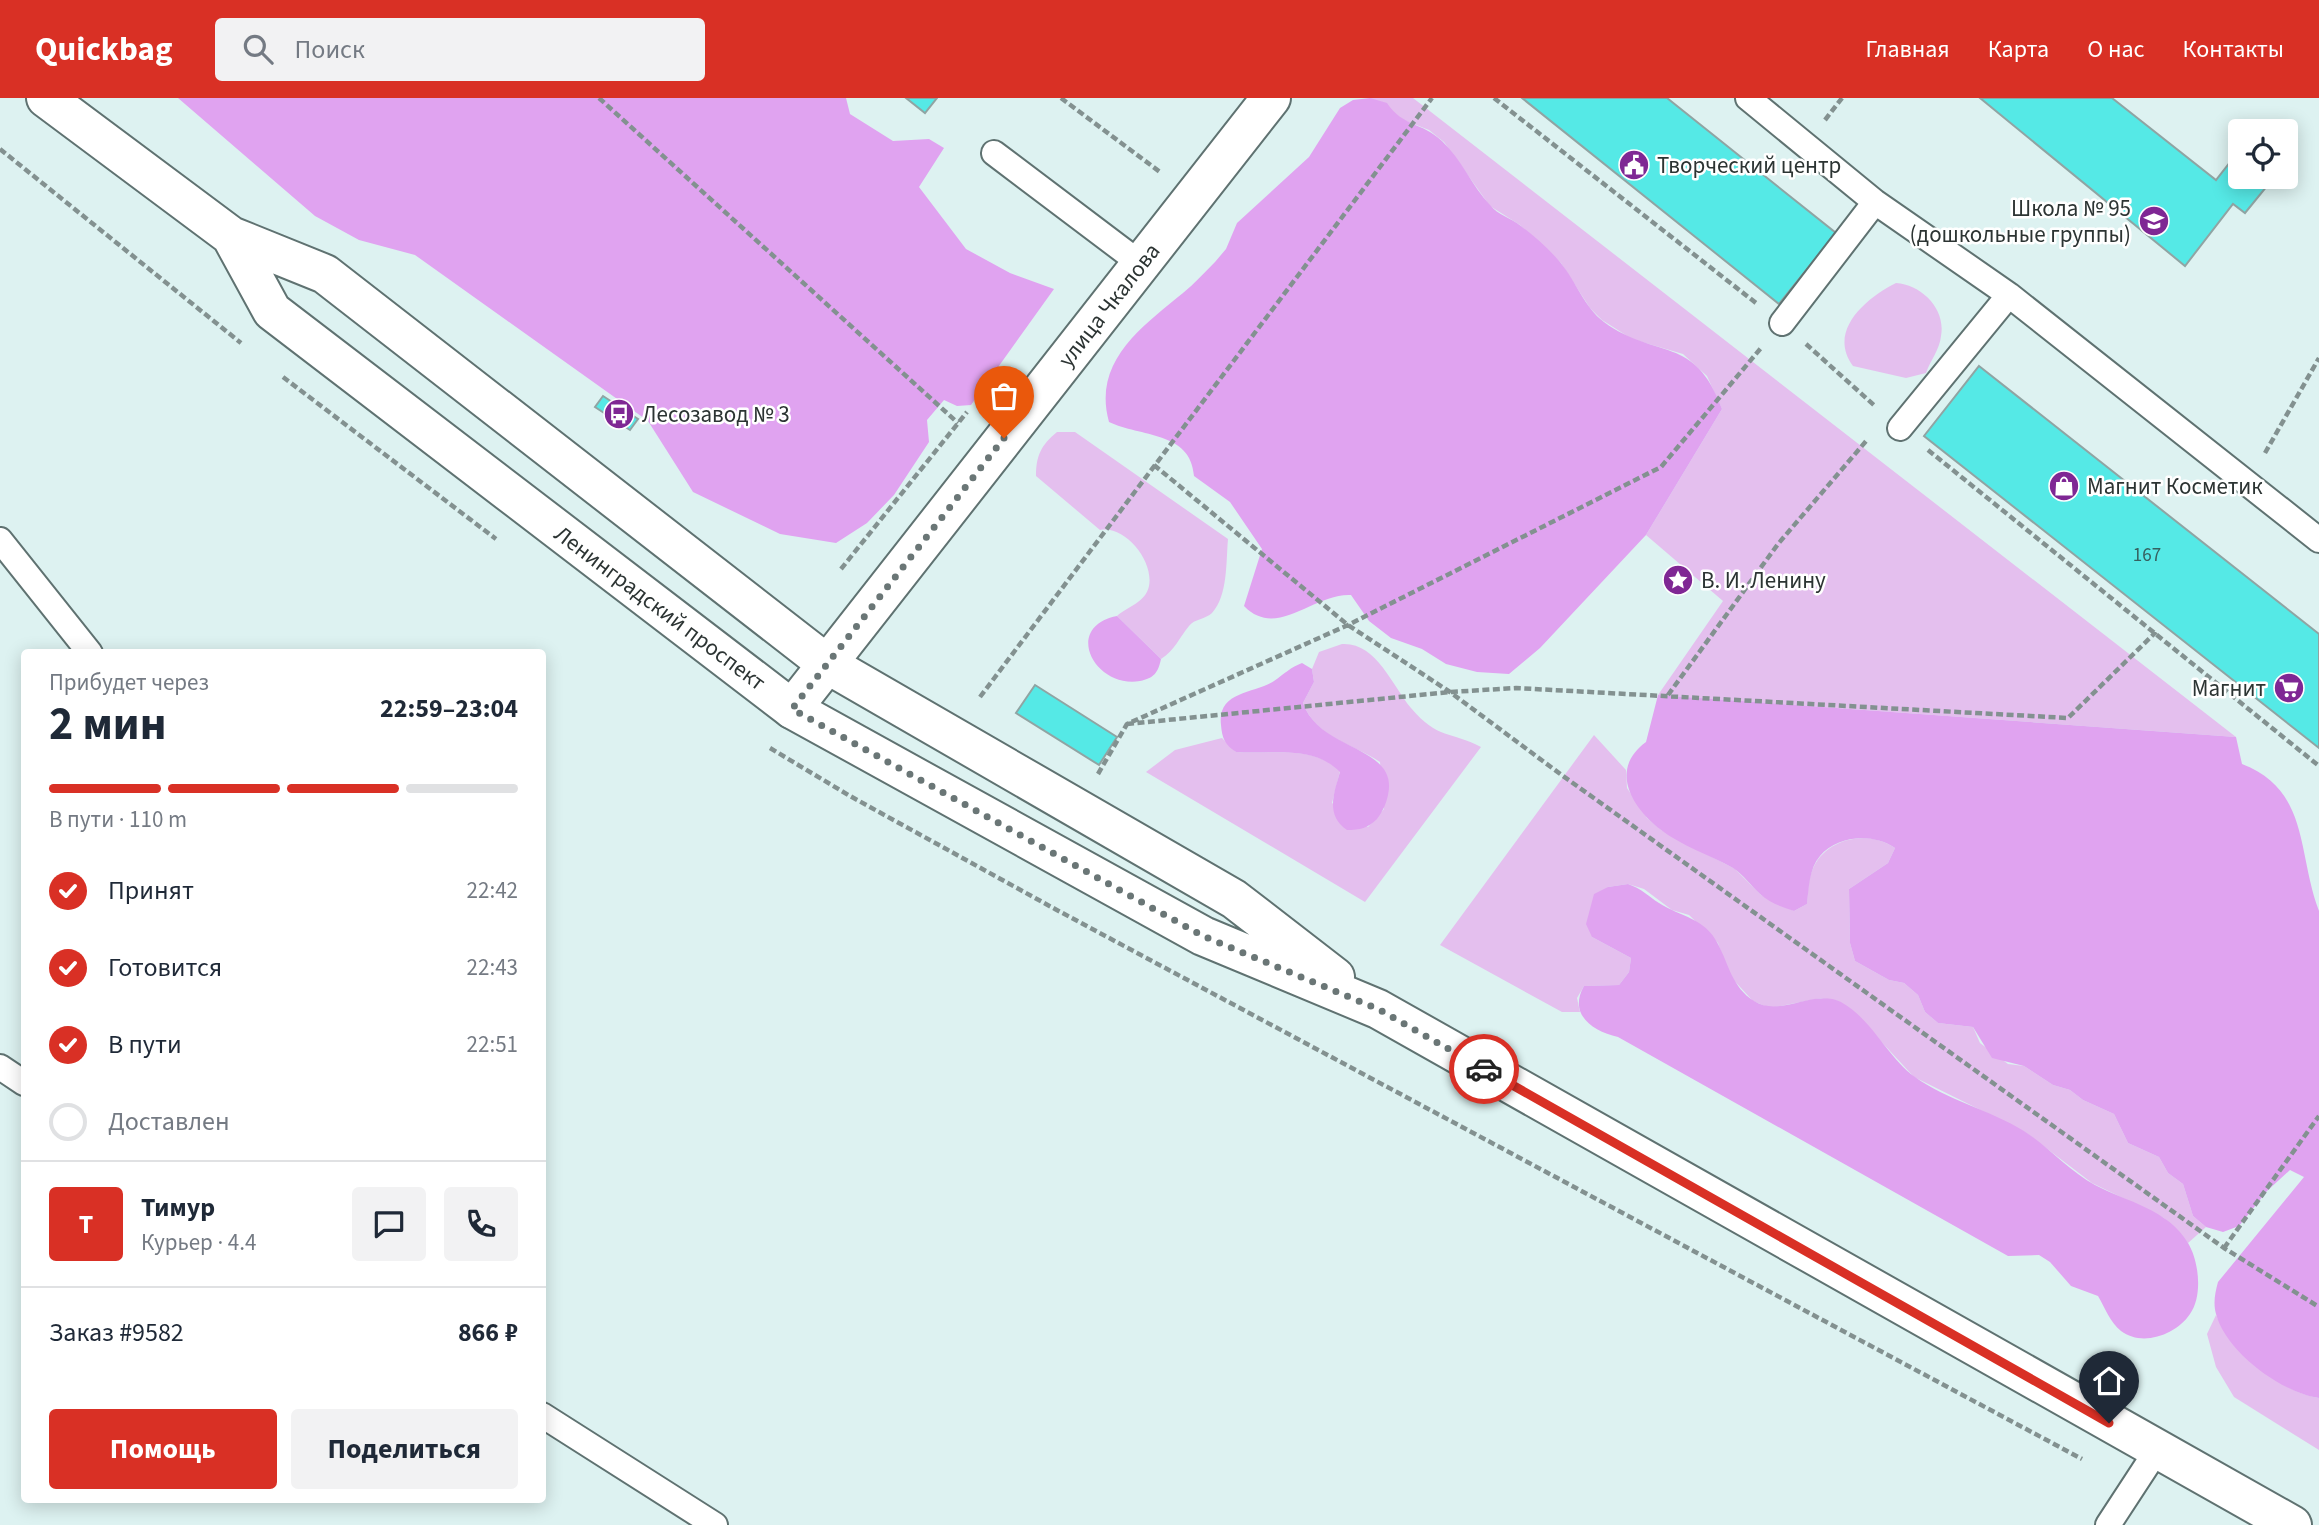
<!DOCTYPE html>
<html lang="ru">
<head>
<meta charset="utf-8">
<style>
	body { margin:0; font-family:"Source Sans 3",sans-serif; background:#f2f2f3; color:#1f2937; height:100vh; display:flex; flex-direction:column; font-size:26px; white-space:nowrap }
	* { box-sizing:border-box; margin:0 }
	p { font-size:23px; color:#747a83 }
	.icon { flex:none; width:38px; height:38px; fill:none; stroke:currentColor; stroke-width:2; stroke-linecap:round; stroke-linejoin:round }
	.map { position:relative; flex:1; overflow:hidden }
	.side { position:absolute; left:21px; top:551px; width:525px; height:854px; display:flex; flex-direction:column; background:#fff; border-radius:7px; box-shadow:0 4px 18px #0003 }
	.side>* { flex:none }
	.controls { position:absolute; left:2228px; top:21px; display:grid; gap:14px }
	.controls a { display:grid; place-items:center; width:70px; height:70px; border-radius:7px; background:#fff; box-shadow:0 4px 18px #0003; font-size:35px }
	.pin { position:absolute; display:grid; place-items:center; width:60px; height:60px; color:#fff; margin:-72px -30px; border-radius:50% 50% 50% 0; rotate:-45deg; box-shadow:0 0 7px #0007 }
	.pin .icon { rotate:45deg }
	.courier { position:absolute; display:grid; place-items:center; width:70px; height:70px; margin:-35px; border:5px solid #d93025; border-radius:50%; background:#fff; color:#222; box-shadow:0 2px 9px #0007 }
	.summary em { font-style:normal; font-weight:700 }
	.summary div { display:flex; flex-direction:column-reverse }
	.summary { display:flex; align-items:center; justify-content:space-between; height:119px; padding:0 28px }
	h1 { font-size:46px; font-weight:700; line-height:52px }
	.bar { display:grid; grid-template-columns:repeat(4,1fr); gap:10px 7px; align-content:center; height:84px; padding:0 28px }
	.bar i { height:9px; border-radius:5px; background:#e0e1e3 }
	.bar .active { background:#d93025 }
	.bar p { grid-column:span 4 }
	.line { display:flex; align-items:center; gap:18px; padding:0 28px; border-top:2px solid #e0e1e3 }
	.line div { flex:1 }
	.round { display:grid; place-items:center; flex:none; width:74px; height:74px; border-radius:7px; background:#f2f2f3 }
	ol { padding:0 28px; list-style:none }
	li { display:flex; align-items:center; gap:21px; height:77px }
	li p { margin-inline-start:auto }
	li .icon { padding:7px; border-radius:50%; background:#d93025; color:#fff; stroke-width:4 }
	li:last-child { color:#747a83 }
	li i { width:38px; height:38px; border:4px solid #e0e1e3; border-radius:50% }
	.action { display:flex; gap:14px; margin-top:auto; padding:14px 28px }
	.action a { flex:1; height:80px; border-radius:7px; background:#d93025; color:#fff; font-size:28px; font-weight:700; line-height:80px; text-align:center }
	.action a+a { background:#f2f2f3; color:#1f2937 }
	header { display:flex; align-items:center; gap:42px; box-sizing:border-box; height:98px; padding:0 35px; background:#d93025; color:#fff }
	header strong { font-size:33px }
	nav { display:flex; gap:38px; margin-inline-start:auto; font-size:24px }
	.search { width:490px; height:63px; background:#f2f2f3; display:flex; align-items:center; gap:18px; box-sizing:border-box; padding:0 24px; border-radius:7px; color:#747a83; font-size:26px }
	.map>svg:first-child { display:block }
	.green { fill:#e4bfee }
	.forest { fill:#e0a3f0 }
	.building { fill:#55e9e6; stroke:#90a4a3; stroke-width:2 }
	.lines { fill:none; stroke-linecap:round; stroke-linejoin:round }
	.lane-casing { stroke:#5f7271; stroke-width:28 }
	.street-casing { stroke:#5f7271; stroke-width:42 }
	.primary-casing { stroke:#5f7271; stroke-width:42 }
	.path { stroke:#839190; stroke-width:4.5; stroke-dasharray:7 3.5; stroke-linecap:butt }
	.lane { stroke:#fff; stroke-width:24 }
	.street { stroke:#fff; stroke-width:38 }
	.primary { stroke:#fff; stroke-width:38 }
	.done { stroke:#6a7676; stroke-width:7; stroke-dasharray:0 12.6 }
	.route { stroke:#d93025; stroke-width:9 }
	.labels { text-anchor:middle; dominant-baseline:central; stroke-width:5; stroke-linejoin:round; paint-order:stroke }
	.number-label { font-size:19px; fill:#366160 }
	.poi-label { font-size:23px; fill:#2c3433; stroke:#fff; text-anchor:start }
	.street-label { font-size:23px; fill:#2c3433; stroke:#fff }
</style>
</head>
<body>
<header>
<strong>Quickbag</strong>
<div class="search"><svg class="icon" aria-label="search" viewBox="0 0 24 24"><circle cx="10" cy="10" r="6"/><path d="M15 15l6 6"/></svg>Поиск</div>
<nav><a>Главная</a><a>Карта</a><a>О нас</a><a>Контакты</a></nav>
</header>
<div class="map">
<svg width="2319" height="1427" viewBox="0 0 2319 1427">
	<rect width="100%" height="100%" fill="#ddf2f1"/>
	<path class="green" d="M1355,0H1413L2236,639L1658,597L1723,503L1646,437L1722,311L1707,278L1683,256L1632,241L1602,222L1590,210L1561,165L1520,127L1490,108L1444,44L1429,32L1396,19L1370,0Z
		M1896,185C1922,187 1946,211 1941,238C1940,251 1930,263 1926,275L1906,280L1853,268C1827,233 1866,200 1896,185Z
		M1057,334H1075L1228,441C1226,463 1228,498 1212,515C1206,521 1194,521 1189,528C1179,540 1175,552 1161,561L1117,518C1127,509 1146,504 1149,488C1154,463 1125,427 1100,432L1036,378C1036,358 1041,347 1057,334Z
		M1342,546C1376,544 1392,587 1411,610C1438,642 1451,633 1481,649L1365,804L1146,674L1175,652L1222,640L1236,654C1271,657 1312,646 1340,673L1332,705L1368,729L1384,711L1380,664C1352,645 1316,640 1303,605L1314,584L1312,571L1319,554Z
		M1594,637L1626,672L1627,690L1647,720L1661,732L1735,771L1761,797L1794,813L1807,806C1808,795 1808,782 1812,773C1824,740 1868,731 1895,750L1888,765L1849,791L1850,845L1855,863L1889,882L1904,885L1918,897L1925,914L1938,925L1973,929L1980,945L2008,966L2024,968L2053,987L2070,992L2083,1002L2114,1016L2128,1045L2159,1059L2168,1075L2183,1086L2193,1118L2206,1129L2188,1145L2164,1120L2092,1085L2025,1034L1914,979L1852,912L1838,903L1821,900L1770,910L1753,903L1729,877L1718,845L1689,817L1672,812L1644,791L1628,786L1608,789L1592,839L1631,860L1629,874L1619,887L1584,888L1577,900L1580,914H1562L1440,847Z
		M2216,1217C2231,1251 2281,1295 2319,1300V1352L2234,1299L2216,1269L2207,1236Z"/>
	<path class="forest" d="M178,0H846L850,16L893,43L929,41L944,50L919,89L966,151L1010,175L1054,191L971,307L957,308L944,302L927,322L929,344L894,397L867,425L836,445L780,436L693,394L648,323L415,157L359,142L315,118Z
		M1370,0L1387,5C1403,29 1422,24 1442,43C1462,62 1472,88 1490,107C1498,117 1511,120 1521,128C1534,138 1549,151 1560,164C1576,183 1584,209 1604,224C1656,262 1695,236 1722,311L1646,437L1540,550L1509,576L1477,574L1446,566L1422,551L1391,540L1369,523L1351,497C1313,495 1277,542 1244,508L1262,451L1230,404L1194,378C1191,333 1140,339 1109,324C1092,263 1143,228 1183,195C1194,186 1204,175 1215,164L1226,151L1237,125L1309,59L1340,10L1353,2Z
		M1117,518L1161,561C1158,575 1154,580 1140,583C1095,591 1062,529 1117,518Z
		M1302,565L1312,571L1314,584L1303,605C1320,654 1399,647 1388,697C1386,706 1383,713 1377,721C1368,730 1360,732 1347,732C1325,717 1334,695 1340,674C1312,646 1271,657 1236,654C1225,647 1222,640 1221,627C1217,593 1253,596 1274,583C1284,576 1291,569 1302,565Z
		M1658,597L2236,639L2242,666C2310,692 2297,756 2319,813V1300C2282,1295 2226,1254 2216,1216C2213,1205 2215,1195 2218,1184L2304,1079L2290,1072L2267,1093L2239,1128L2223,1134L2206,1129L2193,1118L2183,1086L2168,1075L2159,1059L2128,1045L2114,1016L2083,1002L2070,992L2053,987L2024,968L1992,960L1973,929L1938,925L1925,914L1918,897L1904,885L1889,882L1855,863L1850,845L1849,791L1888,765L1895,750C1874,735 1837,737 1820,758C1809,771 1809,789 1807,806L1794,813C1782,809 1770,805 1760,796C1751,788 1744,777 1733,770C1710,757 1682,748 1661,732C1631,709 1609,671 1646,644Z
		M1628,786C1642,791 1648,798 1659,805C1681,819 1705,820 1718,846C1729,867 1732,889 1754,903C1781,920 1813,890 1841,904C1872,921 1887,959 1915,979C1947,1002 1990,1012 2024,1033C2049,1049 2069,1073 2095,1087C2127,1104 2168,1111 2188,1145C2199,1163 2203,1198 2190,1216C2176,1237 2142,1249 2121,1233C2110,1224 2105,1210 2098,1198L2071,1188L2050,1164L2039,1157L2008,1158L1618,939C1592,933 1568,916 1584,888L1619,887L1629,874L1631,860L1592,839L1586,826L1594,796L1608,789Z"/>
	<path class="building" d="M906,0H937L925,15Z
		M1522,0H1667L1836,135L1779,206Z
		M1980,0H2112L2216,82L2238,54L2240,79H2268L2272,82L2245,115L2233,106L2185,168Z
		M1979,268L2319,536V650L1924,338Z
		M603,298L638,321L630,332L595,309Z
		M1035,587L1117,639L1099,667L1016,615Z"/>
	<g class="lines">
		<g class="lane-casing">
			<path id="lane" d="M1748,0L1875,104L2009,197L2319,442
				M994,55L1141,166
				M1782,225L1875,104
				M1900,330L2009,197
				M0,442L90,555
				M0,969L24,985
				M542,1317L715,1427
				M2108,1427L2157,1352"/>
		</g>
		<g class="street-casing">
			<path id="street" d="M792,611L1271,0"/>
		</g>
		<g class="primary-casing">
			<path id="primary" d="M46,0L231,138L325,176L827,566L1234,801L1335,879
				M231,138L272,213L792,611L1203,838L1378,911L2292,1427"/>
		</g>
		<path class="path" d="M599,0L958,325
			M1061,0L1160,74
			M1494,0L1756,205
			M1825,22L1842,0
			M0,51L241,245
			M1806,246L1875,308
			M283,279L496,441
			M1928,352L2319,668
			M2265,355L2319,260
			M1154,367L1348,527L1450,594L1563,678L2224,1150L2319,1209
			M841,471L967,314
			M1668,597L1778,446L1867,342
			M980,599L1432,0
			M1127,626L1450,594L1516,590L2068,620L2156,534
			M770,650L850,698L1055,811L2082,1361
			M1098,676L1127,626L1348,527L1661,369L1761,250
			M2224,1150L2319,1018"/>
		<use href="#lane" class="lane"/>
		<use href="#street" class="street"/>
		<use href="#primary" class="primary"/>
	</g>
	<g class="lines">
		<path class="done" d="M1004,340L792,611L1203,838L1378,911L1484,971"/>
		<path class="route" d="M1484,971L2109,1325"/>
	</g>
	<defs>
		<g id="civic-disc" transform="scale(1.575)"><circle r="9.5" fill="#7f2794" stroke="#fff"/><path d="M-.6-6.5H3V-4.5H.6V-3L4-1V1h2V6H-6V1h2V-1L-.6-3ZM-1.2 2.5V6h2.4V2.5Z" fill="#fff"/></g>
		<g id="school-disc" transform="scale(1.575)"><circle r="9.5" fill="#7f2794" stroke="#fff"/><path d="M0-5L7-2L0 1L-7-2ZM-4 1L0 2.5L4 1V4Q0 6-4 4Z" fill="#fff"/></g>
		<g id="bus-disc" transform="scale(1.575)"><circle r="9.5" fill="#7f2794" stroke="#fff"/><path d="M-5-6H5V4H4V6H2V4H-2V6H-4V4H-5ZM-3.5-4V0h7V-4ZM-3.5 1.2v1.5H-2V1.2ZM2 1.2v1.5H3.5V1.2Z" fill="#fff"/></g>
		<g id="shop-disc" transform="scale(1.575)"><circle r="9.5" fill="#7f2794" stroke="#fff"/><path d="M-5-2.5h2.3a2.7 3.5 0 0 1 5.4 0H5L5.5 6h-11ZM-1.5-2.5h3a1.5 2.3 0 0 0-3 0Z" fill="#fff"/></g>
		<g id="sight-disc" transform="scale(1.575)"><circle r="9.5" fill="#7f2794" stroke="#fff"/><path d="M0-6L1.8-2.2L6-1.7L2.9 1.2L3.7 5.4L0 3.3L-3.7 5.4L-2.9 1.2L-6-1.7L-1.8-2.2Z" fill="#fff"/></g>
		<g id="supermarket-disc" transform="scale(1.575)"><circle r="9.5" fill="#7f2794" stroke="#fff"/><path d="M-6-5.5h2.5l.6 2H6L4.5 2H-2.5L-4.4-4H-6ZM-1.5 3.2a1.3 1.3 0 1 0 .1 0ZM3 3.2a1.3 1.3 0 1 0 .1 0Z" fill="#fff"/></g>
	</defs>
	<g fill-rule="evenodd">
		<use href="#civic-disc" x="1634" y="67"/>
		<use href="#school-disc" x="2154" y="123"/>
		<use href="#bus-disc" x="619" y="316"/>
		<use href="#shop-disc" x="2064" y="388"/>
		<use href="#sight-disc" x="1678" y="482"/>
		<use href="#supermarket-disc" x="2289" y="590"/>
	</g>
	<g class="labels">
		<g class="number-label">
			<text x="2147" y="457">167</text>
		</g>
		<g class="poi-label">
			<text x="1657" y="67">Творческий центр</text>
			<text x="2131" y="110" text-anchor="end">Школа № 95<tspan x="2131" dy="26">(дошкольные группы)</tspan></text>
			<text x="642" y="316">Лесозавод № 3</text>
			<text x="2087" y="388">Магнит Косметик</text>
			<text x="1701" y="482">В. И. Ленину</text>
			<text x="2266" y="590" text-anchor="end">Магнит</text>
		</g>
		<g class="street-label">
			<text transform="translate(1109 207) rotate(-52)">улица Чкалова</text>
			<text transform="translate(660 510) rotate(37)">Ленинградский проспект</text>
		</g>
	</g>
</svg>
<div class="controls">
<a><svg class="icon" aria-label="locate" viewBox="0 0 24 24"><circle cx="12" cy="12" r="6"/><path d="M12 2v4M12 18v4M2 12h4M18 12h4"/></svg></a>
</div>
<div class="pin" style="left:1004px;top:340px;background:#ea580c"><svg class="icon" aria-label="bag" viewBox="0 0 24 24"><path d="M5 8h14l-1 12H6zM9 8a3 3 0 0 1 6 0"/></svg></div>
<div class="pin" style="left:2109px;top:1325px;background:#1f2937"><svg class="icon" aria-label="home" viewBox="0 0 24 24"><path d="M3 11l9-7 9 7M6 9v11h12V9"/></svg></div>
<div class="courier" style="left:1484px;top:971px"><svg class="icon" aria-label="car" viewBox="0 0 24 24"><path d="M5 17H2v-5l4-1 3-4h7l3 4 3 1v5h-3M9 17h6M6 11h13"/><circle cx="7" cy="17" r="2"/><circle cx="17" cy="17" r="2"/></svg></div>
<section class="side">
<div class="summary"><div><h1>2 мин</h1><p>Прибудет через</p></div><em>22:59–23:04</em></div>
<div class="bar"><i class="active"></i><i class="active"></i><i class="active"></i><i></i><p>В пути · 110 m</p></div>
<ol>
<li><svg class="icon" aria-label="check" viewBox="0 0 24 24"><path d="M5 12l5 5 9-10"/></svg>Принят<p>22:42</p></li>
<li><svg class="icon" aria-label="check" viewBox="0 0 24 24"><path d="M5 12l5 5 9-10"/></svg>Готовится<p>22:43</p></li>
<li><svg class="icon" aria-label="check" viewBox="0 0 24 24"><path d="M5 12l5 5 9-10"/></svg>В пути<p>22:51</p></li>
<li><i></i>Доставлен</li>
</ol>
<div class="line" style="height:126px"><b class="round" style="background:#d93025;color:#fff">Т</b><div><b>Тимур</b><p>Курьер · 4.4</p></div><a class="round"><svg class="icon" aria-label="chat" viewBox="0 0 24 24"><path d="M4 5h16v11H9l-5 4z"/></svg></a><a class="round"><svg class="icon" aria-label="phone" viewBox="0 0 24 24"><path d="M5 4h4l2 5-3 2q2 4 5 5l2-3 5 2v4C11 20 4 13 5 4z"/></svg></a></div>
<div class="line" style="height:91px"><div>Заказ #9582</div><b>866 ₽</b></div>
<div class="action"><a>Помощь</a><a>Поделиться</a></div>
</section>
</div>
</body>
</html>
